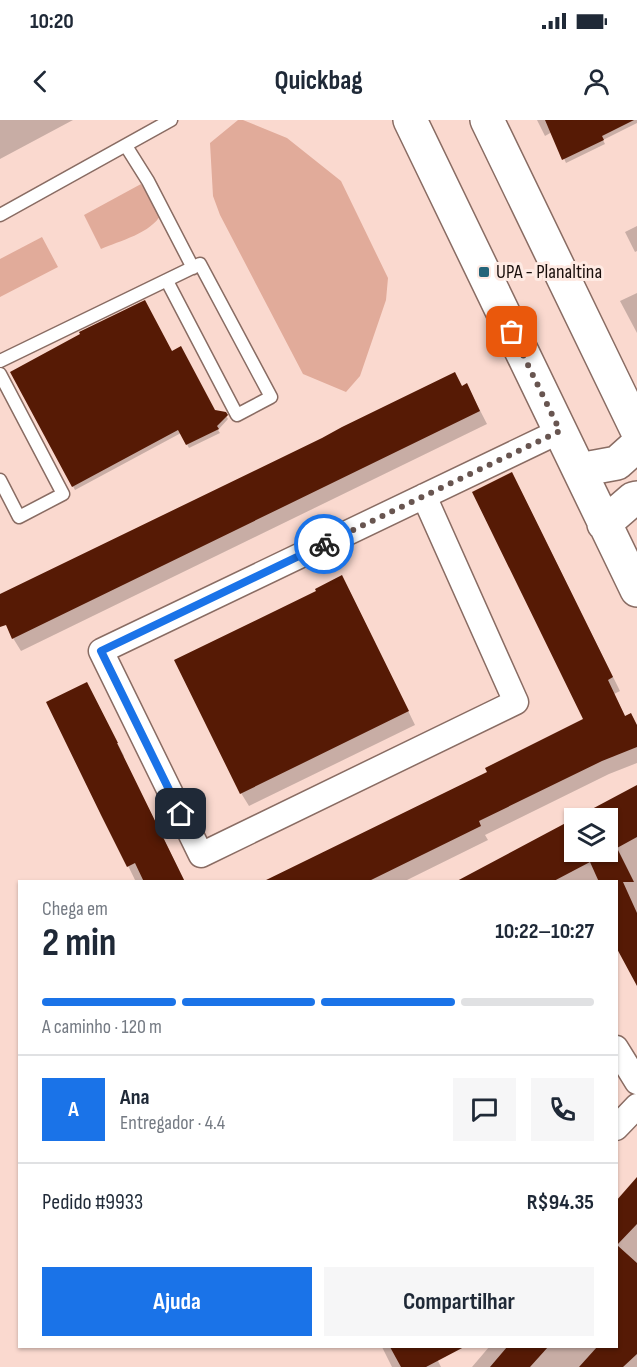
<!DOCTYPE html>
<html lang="pt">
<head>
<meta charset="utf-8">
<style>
	body { margin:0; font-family:"Sofia Sans Condensed",sans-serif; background:#f6f6f7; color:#1f2937; height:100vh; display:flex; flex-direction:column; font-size:22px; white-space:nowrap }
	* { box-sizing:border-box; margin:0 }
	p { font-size:20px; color:#747a83 }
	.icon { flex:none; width:33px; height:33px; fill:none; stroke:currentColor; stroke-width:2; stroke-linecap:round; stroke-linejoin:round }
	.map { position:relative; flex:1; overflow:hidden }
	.drawer { position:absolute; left:18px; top:760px; width:600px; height:468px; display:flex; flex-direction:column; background:#fff; border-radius:0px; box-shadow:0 2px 4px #0004 }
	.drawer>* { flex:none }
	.buttons { position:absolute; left:564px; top:688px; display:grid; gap:12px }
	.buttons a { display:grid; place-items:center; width:54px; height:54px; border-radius:0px; background:#fff; box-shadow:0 2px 4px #0004; font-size:30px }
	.pin { position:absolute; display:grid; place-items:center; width:51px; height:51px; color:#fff; margin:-26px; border-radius:12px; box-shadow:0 3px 9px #0006 }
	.courier { position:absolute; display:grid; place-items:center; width:60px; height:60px; margin:-30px; border:4px solid #1a73e8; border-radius:50%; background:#fff; color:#222; box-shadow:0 2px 8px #0007 }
	.headline em { font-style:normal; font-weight:700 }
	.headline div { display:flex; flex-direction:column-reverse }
	.headline { display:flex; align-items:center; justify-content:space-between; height:102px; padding:0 24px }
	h1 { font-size:39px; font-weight:700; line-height:45px }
	.bar { display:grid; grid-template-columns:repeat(4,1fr); gap:9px 6px; align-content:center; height:72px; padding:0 24px }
	.bar i { height:8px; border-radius:4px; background:#e0e1e3 }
	.bar .selected { background:#1a73e8 }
	.bar p { grid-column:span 4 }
	.line { display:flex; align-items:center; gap:15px; padding:0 24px; border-top:2px solid #e0e1e3 }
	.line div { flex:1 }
	.round { display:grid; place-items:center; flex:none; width:63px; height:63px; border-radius:0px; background:#f6f6f7 }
	.action { display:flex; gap:12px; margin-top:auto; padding:12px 24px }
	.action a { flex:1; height:69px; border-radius:0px; background:#1a73e8; color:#fff; font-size:24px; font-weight:700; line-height:69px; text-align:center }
	.action a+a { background:#f6f6f7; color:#1f2937 }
	.status { display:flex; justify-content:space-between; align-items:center; height:42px; padding:0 30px; background:#fff; direction:ltr }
	.status svg { height:16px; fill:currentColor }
	header { display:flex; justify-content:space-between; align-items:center; height:78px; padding:0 24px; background:#fff; font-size:27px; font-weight:700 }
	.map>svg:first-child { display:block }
	.green { fill:#e1ab9a }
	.shadow { fill:#0003 }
	.building { fill:#561a05; fill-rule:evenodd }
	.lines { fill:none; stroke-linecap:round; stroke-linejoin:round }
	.lane-casing { stroke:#896c63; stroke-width:15 }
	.street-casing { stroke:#896c63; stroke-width:27 }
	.secondary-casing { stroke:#896c63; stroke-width:36 }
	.lane { stroke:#fff; stroke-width:12 }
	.street { stroke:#fff; stroke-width:24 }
	.secondary { stroke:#fff; stroke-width:33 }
	.done { stroke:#685550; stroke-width:6; stroke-dasharray:0 10.8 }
	.route { stroke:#1a73e8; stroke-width:8 }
	.poi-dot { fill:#246479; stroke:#feeae3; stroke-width:2 }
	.labels { text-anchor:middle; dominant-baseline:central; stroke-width:6; stroke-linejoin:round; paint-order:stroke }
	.poi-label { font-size:20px; fill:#190e0b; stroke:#feeae3; text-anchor:start }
</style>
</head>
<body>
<div class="status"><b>10:20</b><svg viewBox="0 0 49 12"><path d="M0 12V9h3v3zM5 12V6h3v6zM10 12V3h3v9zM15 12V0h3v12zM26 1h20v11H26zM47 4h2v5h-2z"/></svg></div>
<header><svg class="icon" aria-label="back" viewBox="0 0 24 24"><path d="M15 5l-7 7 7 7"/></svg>Quickbag<svg class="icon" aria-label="person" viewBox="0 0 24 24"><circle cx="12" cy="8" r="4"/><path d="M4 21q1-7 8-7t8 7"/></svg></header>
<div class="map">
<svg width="637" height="1247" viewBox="0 0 637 1247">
	<rect width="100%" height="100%" fill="#fad9cf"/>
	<path class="green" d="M238,0H243L287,18L341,61L388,158L386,180L360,256L346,272L303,254L220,95L213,76L210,23Z
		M141,64L161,94C152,113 119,121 101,129L84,95Z
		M42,117L58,147L0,177V139Z"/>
	<path class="shadow" d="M0,0H73L0,39Z
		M537,0H637V3L603,20L605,24L566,43L552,12L545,16Z
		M637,106V131L635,132L625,112Z
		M637,173V213L620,181Z
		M171,233L214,291L225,294L228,299L218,310L220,313L189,328L181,313L75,370L12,253Z
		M467,265L487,304L21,531L13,518L0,491V476Z
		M519,367L620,571L614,574L637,620V643L609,654L485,715L488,720L403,762H266L489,653L585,600Z
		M349,470L415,605L249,686L241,673Z
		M94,577L124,636L123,637L185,762H136L48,582Z
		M637,666V863L616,762H457L574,700V732H608V699H575Z
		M637,1060V1247H472L489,1227H616V1084Z
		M382,1227H431L441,1247H392Z"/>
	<path class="building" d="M545,0H634L602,16L604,20L562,40Z
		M145,180L172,231L181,226L215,290L226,292L228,295L217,306L219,309L186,325L178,310L72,367L10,252L80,214L79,212Z
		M455,252L462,266L467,263L480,291L12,519L6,505L0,507V474L322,318L342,307Z
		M512,352L613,557L608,560L625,596L631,593L637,605V627L602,641L479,701L481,706L367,762H262L487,652L485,648L583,599L472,372Z
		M342,455L409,591L240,674L174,540L316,471L315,469Z
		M87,562L118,623H117L185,762H144L135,743L127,747L101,695L46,582Z
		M637,665V717L617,728L634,762H623L637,793V866L616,827V762H599L590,742L552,762H455ZM574,699H608V732H574Z
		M637,1057V1104L617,1125L637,1143V1234L623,1247H579L597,1227H616V1081Z
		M390,1227H464L426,1247H401Z
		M507,1227H548L530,1247H490Z"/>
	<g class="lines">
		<g class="lane-casing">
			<path id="lane" d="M126,26L148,61L193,148
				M0,95L171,0
				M0,241L200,144L271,277L237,295L167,161
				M0,254L63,374L19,397L0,360"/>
		</g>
		<g class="street-casing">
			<path id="street" d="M424,376L516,582L201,735L101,531L560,311
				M616,928L637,962
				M616,1008L637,986"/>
		</g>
		<g class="secondary-casing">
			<path id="secondary" d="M410,0L637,470
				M487,0L637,310
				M579,350L617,343L637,325
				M604,404L633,379L637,378"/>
		</g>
		<use href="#lane" class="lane"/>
		<use href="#street" class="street"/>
		<use href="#secondary" class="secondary"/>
	</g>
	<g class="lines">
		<path class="done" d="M324,424L560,311L512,212"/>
		<path class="route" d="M181,694L101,531L324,424"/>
	</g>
	<rect class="poi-dot" x="478" y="146" width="12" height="12" rx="3"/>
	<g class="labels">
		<g class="poi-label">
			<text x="496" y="152">UPA - Planaltina</text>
		</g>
	</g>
</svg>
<div class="buttons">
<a><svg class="icon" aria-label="layers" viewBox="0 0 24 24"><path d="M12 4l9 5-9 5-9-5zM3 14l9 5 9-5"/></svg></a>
</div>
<div class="pin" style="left:512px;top:212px;background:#ea580c"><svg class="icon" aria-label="bag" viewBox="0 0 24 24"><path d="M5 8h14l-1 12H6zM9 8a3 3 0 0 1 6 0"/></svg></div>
<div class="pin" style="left:181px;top:694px;background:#1f2937"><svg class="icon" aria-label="home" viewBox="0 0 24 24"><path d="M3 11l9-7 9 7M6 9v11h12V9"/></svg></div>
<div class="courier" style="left:324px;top:424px"><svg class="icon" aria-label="bike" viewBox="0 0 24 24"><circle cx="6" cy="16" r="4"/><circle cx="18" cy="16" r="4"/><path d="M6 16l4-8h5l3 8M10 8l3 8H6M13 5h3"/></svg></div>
<section class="drawer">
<div class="headline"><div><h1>2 min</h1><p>Chega em</p></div><em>10:22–10:27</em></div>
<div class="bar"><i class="selected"></i><i class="selected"></i><i class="selected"></i><i></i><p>A caminho · 120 m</p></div>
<div class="line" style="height:108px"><b class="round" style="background:#1a73e8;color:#fff">A</b><div><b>Ana</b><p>Entregador · 4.4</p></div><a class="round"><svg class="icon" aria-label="chat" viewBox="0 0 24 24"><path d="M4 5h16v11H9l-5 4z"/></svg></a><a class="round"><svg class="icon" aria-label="phone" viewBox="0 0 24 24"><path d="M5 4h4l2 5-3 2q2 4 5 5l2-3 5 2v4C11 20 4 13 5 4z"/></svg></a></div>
<div class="line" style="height:78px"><div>Pedido #9933</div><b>R$94.35</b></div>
<div class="action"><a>Ajuda</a><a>Compartilhar</a></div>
</section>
</div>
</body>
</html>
